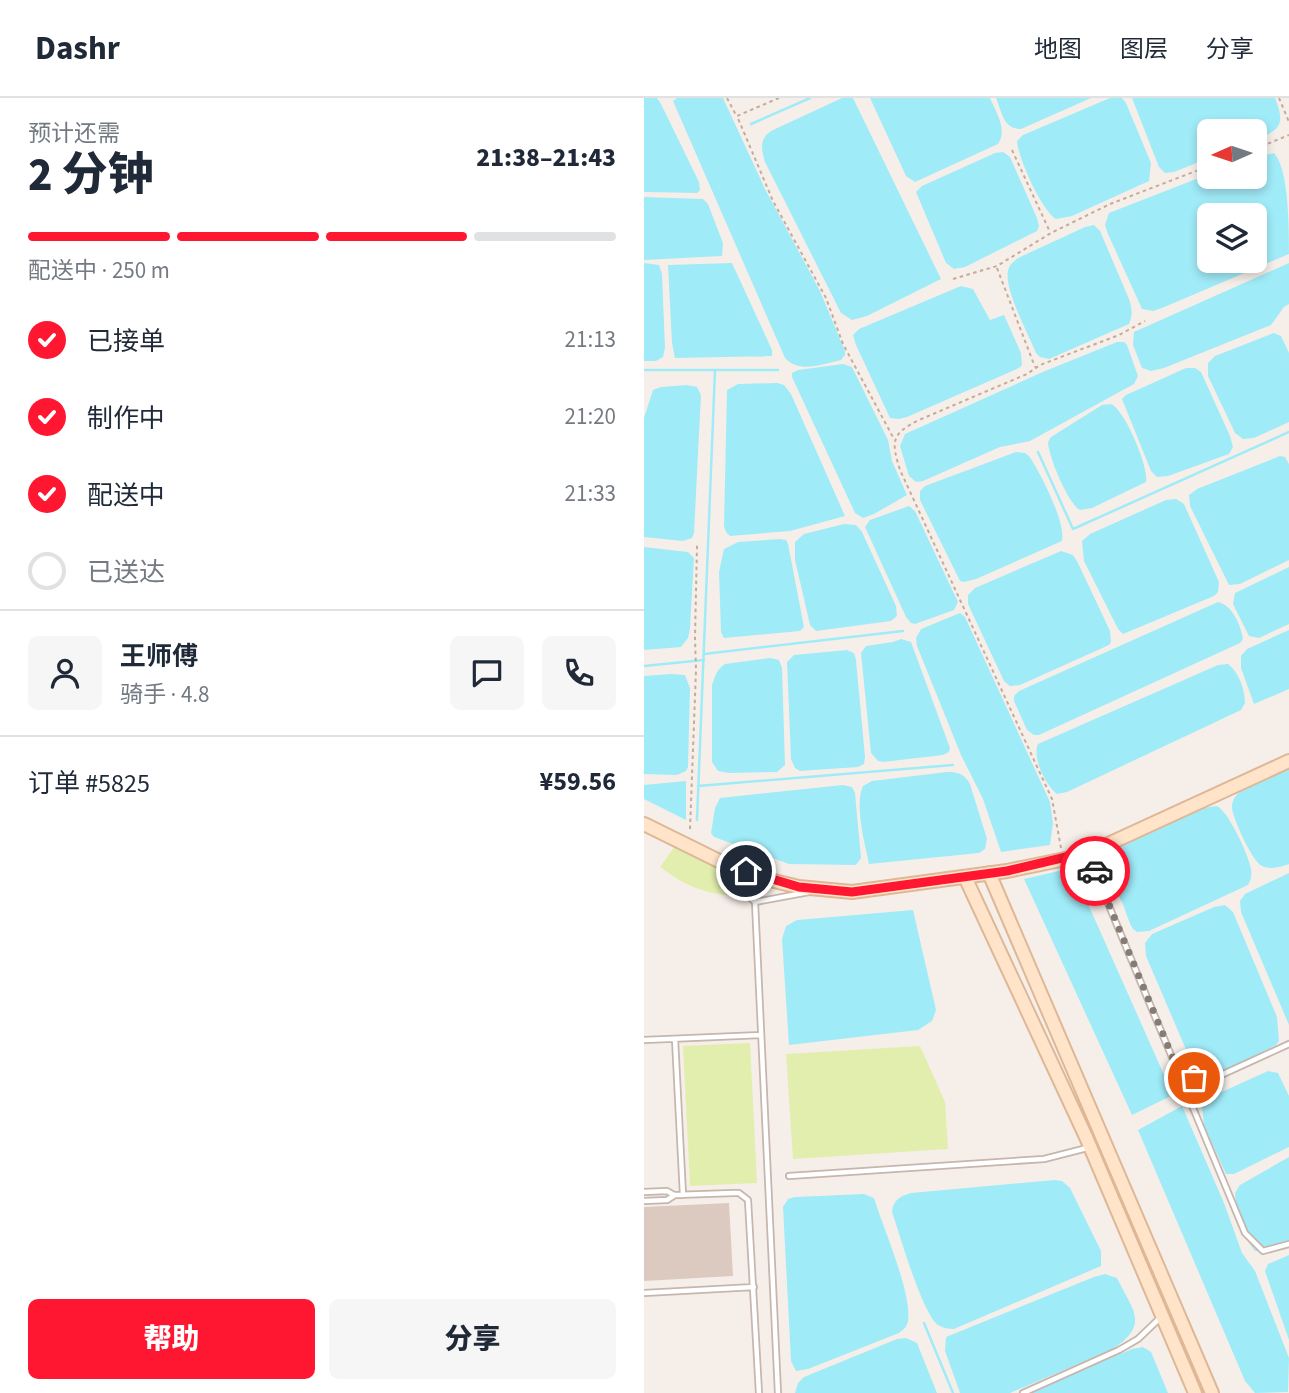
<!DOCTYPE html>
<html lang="zh">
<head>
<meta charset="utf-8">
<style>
	body { margin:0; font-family:"Source Sans 3","Noto Sans SC",sans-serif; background:#f6f6f7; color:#1f2937; height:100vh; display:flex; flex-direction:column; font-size:26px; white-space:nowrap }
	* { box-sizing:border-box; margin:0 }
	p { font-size:23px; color:#747a83 }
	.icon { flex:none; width:38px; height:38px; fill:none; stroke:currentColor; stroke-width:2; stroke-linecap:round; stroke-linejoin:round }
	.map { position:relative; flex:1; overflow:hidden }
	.drawer { display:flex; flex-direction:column; background:#fff; width:644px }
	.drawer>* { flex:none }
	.needle { width:46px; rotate:267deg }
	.tools { position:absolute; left:553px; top:21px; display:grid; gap:14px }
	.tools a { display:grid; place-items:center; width:70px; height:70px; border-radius:10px; background:#fff; box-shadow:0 4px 10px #0003; font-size:35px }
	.pin { position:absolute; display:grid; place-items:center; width:60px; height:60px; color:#fff; margin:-30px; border:4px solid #fff; border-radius:50%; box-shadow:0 2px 7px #0007 }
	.courier { position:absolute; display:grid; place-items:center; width:70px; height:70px; margin:-35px; border:5px solid #ff1731; border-radius:50%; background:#fff; color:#222; box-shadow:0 2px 9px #0007 }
	.head em { font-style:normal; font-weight:800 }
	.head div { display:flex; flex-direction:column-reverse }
	.head { display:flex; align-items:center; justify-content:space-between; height:119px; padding:0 28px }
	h1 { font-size:46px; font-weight:800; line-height:52px }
	.bar { display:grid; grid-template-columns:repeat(4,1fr); gap:10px 7px; align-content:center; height:84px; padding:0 28px }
	.bar i { height:9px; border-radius:5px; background:#e0e1e3 }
	.bar .selected { background:#ff1731 }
	.bar p { grid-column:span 4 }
	.line { display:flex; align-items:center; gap:18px; padding:0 28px; border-top:2px solid #e0e1e3 }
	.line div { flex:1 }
	.round { display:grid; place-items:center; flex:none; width:74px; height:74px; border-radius:10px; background:#f6f6f7 }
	ol { padding:0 28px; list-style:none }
	li { display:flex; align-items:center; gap:21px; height:77px }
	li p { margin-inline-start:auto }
	li .icon { padding:7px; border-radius:50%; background:#ff1731; color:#fff; stroke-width:4 }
	li:last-child { color:#747a83 }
	li i { width:38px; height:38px; border:4px solid #e0e1e3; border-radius:50% }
	.button { display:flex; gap:14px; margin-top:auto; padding:14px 28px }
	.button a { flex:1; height:80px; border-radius:10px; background:#ff1731; color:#fff; font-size:28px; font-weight:800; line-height:80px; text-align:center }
	.button a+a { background:#f6f6f7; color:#1f2937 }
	header { display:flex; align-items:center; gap:42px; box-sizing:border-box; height:98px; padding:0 35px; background:#fff; border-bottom:2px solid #e0e1e3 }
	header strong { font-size:33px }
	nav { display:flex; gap:38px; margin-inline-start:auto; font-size:24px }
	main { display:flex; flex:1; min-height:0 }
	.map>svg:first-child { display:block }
	.green { fill:#e2eeae }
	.water { fill:#a0ebf8; fill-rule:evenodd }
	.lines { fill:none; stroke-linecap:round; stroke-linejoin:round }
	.stream { stroke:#a0ebf8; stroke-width:2.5 }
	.building { fill:#dccac0 }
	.lane-casing { stroke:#c6b6ad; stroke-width:8 }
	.secondary-casing { stroke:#deb896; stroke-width:16 }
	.path { stroke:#c6ab9a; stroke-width:2; stroke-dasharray:3.5 3.5; stroke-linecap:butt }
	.lane { stroke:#fff; stroke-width:4.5 }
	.secondary { stroke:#ffe4ca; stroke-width:12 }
	.done { stroke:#877b75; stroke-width:7; stroke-dasharray:0 12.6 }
	.route { stroke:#ff1731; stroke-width:9 }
</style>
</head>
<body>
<header>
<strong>Dashr</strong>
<nav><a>地图</a><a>图层</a><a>分享</a></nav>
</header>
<main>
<section class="drawer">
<div class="head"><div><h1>2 分钟</h1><p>预计还需</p></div><em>21:38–21:43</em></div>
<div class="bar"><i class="selected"></i><i class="selected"></i><i class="selected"></i><i></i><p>配送中 · 250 m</p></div>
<ol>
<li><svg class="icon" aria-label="check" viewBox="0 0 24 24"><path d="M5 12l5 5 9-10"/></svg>已接单<p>21:13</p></li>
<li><svg class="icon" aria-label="check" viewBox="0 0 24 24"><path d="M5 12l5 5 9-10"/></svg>制作中<p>21:20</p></li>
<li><svg class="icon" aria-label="check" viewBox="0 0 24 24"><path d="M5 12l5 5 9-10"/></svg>配送中<p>21:33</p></li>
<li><i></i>已送达</li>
</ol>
<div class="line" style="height:126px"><a class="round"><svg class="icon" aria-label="person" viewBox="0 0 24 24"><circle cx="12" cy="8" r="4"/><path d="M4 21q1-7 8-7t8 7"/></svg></a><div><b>王师傅</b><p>骑手 · 4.8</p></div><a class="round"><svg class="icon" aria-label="chat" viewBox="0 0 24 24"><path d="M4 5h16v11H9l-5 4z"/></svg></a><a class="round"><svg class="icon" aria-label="phone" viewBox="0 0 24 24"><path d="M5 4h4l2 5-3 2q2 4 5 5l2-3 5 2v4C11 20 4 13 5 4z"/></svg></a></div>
<div class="line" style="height:91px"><div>订单 #5825</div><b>¥59.56</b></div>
<div class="button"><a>帮助</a><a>分享</a></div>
</section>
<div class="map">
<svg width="645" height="1295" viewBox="0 0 645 1295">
	<rect width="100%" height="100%" fill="#f6efe9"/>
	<path class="green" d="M31,748L70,766L91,798C58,795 42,788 16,769Z
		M106,945L113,1085L46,1088L39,948Z
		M276,948L301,1004L304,1051L149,1061L142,956Z"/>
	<path class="water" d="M0,0H13L17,6L55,84L56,92L53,95L0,94Z
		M33,0H79L121,91L176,193L201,253V257L197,262C178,266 156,276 141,260L29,3Z
		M198,0H209L297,181L223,218L208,222L197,215L121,64C117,50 115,40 129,32Z
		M226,0H346C352,14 364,32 354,46L271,84L262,78Z
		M352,0H447L377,31C359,31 358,14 352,0Z
		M466,0H478L482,5L507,65L505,83L428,118L412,121C398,113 374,60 373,43L379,37Z
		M488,0H631C642,27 636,32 611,42V33H565V60L530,74L521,75L515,69Z
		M359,54L366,59L393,120L395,128L393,133L321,169L310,171L302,165L272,94L278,88L351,55Z
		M630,55C645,71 645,130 645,156L518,210L509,213L498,211L464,136L461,127L465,115L565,76V79H611V59ZM611,117V163H565V117Z
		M0,99L59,101L64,106L79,145L78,158L0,162Z
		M450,127L456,133L485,201C488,210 489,217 485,226L405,261L396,259L392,255C385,237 360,192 364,173C365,167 369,164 374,160L441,129Z
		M0,165L15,167L18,176L21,250L19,259L12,263H0Z
		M88,165L128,252V258L31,260L28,245L24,167Z
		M645,165V206L640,209L627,227L520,270L507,273L498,270L489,247L490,234Z
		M317,188L329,191L346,222L360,217L377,255L378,267L375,270L263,319L255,321L246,320L212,247L209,237L215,231Z
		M630,235L637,238L645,255V324L610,340L599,341L591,335L564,278V265L571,258Z
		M473,244H480L483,247L494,278L490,286L386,343L356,349L279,383L272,384L265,378L256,348L261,336L401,273Z
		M199,266L208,269L244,342L248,363L263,397L230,416L219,420L211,415L148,279V275L154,272Z
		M542,270H551L557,274L586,338L589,349L585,356L524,378L513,379L507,373L478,301L482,297Z
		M133,285L140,287L147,296L201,418L146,433L86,438L82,434L80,428L83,292L94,286Z
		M43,287L53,289L57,297L50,435L48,440L39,443L0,439V320L9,292L17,289Z
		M467,306C481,312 505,369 502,384L448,410L436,412C424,406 404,357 404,344L407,339L458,307Z
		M372,354L381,355L385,358C396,374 422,424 418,443L332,481L320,484L316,483L276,402V393L281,388Z
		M636,358L641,359L645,366V462L596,486L585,487L546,408L545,397L553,391Z
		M532,401L540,406L575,484L574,494L570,498L479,536L474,531L440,463L438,443L446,436L522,402Z
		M265,408L271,413L314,504L310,512L271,526L267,525L262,519L221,429L226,422Z
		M200,426L212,427L218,434L252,508L253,518L247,523L172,533L166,527L151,462V444L160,436Z
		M136,441L142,442L144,446L160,529L156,533L80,540L77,534L75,474L80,451L94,444Z
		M0,449L44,454L50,460L46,530L44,540L37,549L0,552Z
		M417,453L429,457L434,465L466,533L467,544L465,547L376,587L366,588L360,583L324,506V497L331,490Z
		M645,469V526L615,540L605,538L589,506L591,495Z
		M574,504C588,507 597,527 599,541L596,545L395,637H390L383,632L370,603V598L375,593Z
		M316,515L321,519L406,704L409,725L406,747L357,754L339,701L317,657L273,548L272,540L277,531Z
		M645,532V591L610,606L597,570V558L603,551Z
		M257,541L267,544L306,650L305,654L299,657L239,664L234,663L227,655L217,555L222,548L249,544Z
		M203,552L210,555L212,562L221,659L220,666L214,669L156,673L151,670L147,661L143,564L150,557Z
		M126,560L135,562L138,570L141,667L133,674L85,675L74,673L68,664V587C71,578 73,571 81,566Z
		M584,566C595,574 601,592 601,605L597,612L423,694L413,696C401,687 388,659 394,646L574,567Z
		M27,576L41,577L46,590L44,669L42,673L33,677L0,676V578Z
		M645,671V766C636,769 627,772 618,768C608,763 589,721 588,710C588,701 592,696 599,692Z
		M303,674C315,674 320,676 326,686L343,741L341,751L335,755L225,766C221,746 210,707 219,688L228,683Z
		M42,683V722L0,701V687Z
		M199,687L208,689L211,695L217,760L212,767L145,766L70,739L67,735L71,710L76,700Z
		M573,708C585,714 605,758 607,771C608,778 607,782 604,787L505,833L493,834L489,831C484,823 482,813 478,804C470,788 448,772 460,753L558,710Z
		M428,770L529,997L488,1017L380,781Z
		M645,775V927L597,814L596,803L601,796Z
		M581,807L589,814L633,919L635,943L632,947L570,978L558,981L552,975L502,858L501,845L508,836L570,809Z
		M269,812L292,912L288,923L274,932L145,947L138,841L142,828L153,822Z
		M624,973L634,975L645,998V1049L590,1076H582L560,1028L558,1009L571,997Z
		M538,1008L580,1105L598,1155L611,1173L645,1260L644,1294L611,1295L601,1283L494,1032Z
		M645,1059V1145L621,1154L611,1153L605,1145L592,1106L591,1095L596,1087Z
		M411,1082L418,1083L426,1090L457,1153V1168L310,1231C304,1231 299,1230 294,1227C278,1215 256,1137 248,1114C249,1102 256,1098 267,1095Z
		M220,1096L230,1100L232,1106C241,1134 268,1196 264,1223C263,1229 259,1232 255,1235L164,1271L152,1273L147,1263L139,1109L144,1101L151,1099Z
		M645,1157V1242L621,1173L624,1166Z
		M461,1176L473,1180C489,1213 506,1226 469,1251L366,1295H316L301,1253L302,1239L450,1179Z
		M262,1240L273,1245L293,1295H151L154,1285L160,1279L253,1241Z
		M499,1249L507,1254L524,1295H385L488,1251Z"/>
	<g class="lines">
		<path class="stream" d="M107,26L166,0
			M0,272H134
			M394,354L429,431L645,334
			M60,556L259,533
			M0,568L60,562
			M54,688L309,667
			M53,722L71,272
			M280,1225L309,1295"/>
	</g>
	<path class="building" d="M85,1105L89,1178L0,1183V1109Z"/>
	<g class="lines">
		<g class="lane-casing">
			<path id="lane" d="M443,755L601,1135L619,1153L645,1146
				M88,771L94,789L111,804L165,794
				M111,804L134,1295
				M31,941L39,1097
				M0,942L117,937
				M537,977L564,983L645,946
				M145,1078L400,1061L443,1050
				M0,1094L23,1093L30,1097
				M0,1103L23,1102L31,1097L90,1095H95L104,1102L115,1295
				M0,1195L110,1189
				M379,1295L475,1252L494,1241L517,1219"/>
		</g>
		<g class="secondary-casing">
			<path id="secondary" d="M0,726L73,762L118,780L155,789L208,794L363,773L426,760L460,748L645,663
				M345,775L568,1295
				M321,779L442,1039L551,1295"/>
		</g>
		<path class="path" d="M83,0L92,17
			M135,0L93,18L129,103L182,200L199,246L250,341
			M635,0L645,24
			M611,51L645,37
			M368,52L406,134
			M353,170L391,269
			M309,181L353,168L407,135L466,106L565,68
			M46,731L52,572L51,539L53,447
			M417,750L408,701L256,372C247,343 247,336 275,322L383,276L396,267L475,237L501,223"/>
		<use href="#lane" class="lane"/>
		<use href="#secondary" class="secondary"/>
	</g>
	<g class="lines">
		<path class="done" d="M451,773L536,977L550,980"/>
		<path class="route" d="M102,773L155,789L208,794L363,773L443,754L451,773"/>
	</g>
</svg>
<div class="tools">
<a><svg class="needle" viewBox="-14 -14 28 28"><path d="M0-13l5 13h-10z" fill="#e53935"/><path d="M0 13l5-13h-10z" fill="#747a83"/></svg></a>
<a><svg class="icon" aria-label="layers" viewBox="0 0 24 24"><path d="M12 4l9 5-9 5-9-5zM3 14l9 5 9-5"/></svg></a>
</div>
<div class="pin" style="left:550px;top:980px;background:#ea580c"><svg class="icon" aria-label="bag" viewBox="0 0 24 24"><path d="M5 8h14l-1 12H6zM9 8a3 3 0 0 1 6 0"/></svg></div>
<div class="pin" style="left:102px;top:773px;background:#1f2937"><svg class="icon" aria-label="home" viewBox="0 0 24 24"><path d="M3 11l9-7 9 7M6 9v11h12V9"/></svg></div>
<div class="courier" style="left:451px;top:773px"><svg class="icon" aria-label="car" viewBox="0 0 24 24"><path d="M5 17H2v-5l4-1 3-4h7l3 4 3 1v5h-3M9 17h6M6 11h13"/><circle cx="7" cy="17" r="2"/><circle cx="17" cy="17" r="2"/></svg></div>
</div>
</main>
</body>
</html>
